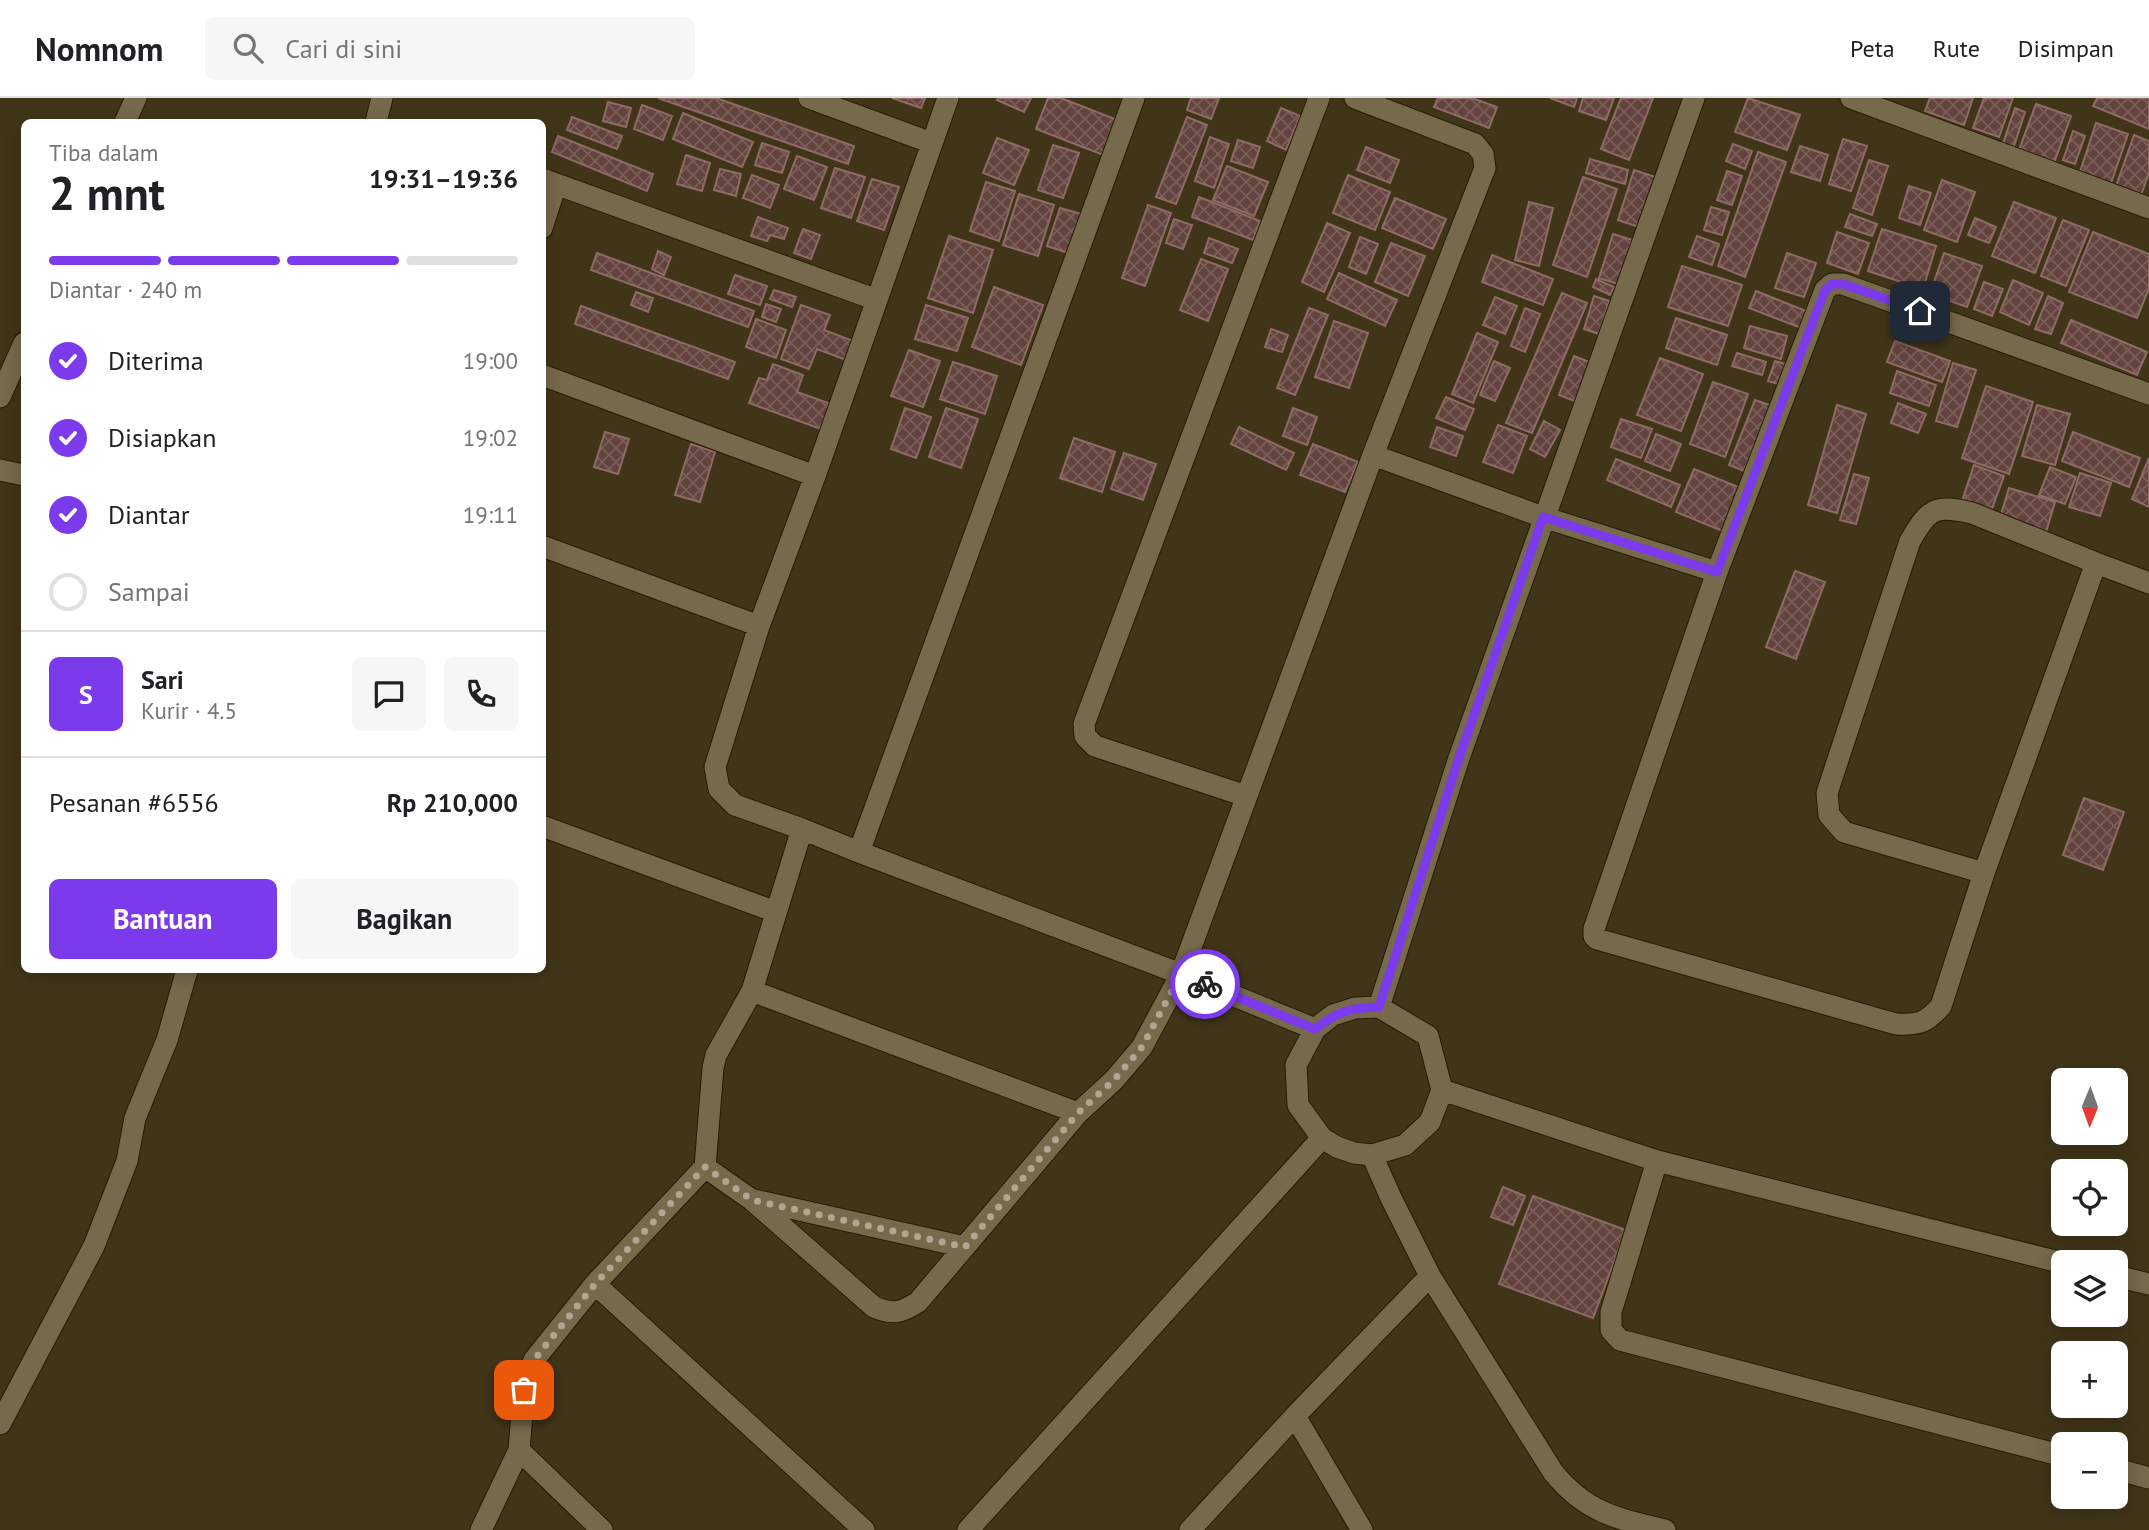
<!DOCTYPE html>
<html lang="id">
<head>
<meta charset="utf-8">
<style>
	body { margin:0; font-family:"PT Sans",sans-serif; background:#f6f6f6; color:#202124; height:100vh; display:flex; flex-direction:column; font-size:26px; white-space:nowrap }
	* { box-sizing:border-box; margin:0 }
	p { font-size:23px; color:#757577 }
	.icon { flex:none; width:38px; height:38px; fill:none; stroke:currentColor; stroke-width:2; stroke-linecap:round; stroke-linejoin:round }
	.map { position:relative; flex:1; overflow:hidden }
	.details { position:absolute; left:21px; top:21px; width:525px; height:854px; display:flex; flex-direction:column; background:#fff; border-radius:10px; box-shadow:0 4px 18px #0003 }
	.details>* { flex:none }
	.needle { width:46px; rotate:181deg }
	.fabs { position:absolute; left:2051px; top:970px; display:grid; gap:14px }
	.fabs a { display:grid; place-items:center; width:77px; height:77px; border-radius:10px; background:#fff; box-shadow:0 4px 18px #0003; font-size:35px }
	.pin { position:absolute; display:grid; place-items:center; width:60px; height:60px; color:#fff; margin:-30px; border-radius:14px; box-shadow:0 4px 10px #0006 }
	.courier { position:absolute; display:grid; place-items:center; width:70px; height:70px; margin:-35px; border:5px solid #7c3aed; border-radius:50%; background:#fff; color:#222; box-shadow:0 2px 9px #0007 }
	.head em { font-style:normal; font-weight:700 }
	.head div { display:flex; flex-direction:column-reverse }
	.head { display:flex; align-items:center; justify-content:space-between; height:119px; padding:0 28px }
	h1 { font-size:46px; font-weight:700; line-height:52px }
	.bar { display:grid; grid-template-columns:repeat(4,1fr); gap:10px 7px; align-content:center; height:84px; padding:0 28px }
	.bar i { height:9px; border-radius:5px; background:#e0e0e0 }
	.bar .current { background:#7c3aed }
	.bar p { grid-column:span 4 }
	.line { display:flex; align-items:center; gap:18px; padding:0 28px; border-top:2px solid #e0e0e0 }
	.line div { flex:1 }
	.round { display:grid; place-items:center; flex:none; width:74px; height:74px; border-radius:10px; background:#f6f6f6 }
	ol { padding:0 28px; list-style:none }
	li { display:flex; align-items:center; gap:21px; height:77px }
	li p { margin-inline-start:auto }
	li .icon { padding:7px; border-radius:50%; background:#7c3aed; color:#fff; stroke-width:4 }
	li:last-child { color:#757577 }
	li i { width:38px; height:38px; border:4px solid #e0e0e0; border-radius:50% }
	.cta { display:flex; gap:14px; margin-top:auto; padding:14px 28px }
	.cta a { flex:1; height:80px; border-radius:10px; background:#7c3aed; color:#fff; font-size:28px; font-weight:700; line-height:80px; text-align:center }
	.cta a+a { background:#f6f6f6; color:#202124 }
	header { display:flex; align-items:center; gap:42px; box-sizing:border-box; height:98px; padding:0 35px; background:#fff; border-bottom:2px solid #e0e0e0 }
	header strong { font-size:33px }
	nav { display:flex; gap:38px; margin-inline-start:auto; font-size:24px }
	.search { width:490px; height:63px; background:#f6f6f6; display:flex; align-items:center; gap:18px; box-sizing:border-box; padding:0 24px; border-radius:10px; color:#757577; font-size:26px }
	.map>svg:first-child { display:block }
	.building { fill:url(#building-cross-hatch); stroke:#8e6b65; stroke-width:2 }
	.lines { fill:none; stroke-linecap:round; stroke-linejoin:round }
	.minor-casing { stroke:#271c01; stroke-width:23 }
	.minor { stroke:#76694c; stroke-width:21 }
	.done { stroke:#b0a793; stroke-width:7; stroke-dasharray:0 12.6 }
	.route { stroke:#7c3aed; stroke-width:9 }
</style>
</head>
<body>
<header>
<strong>Nomnom</strong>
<div class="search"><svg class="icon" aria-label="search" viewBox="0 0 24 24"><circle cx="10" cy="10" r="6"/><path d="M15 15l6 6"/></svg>Cari di sini</div>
<nav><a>Peta</a><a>Rute</a><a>Disimpan</a></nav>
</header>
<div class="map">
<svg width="2149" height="1432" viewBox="0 0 2149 1432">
	<defs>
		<pattern id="building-cross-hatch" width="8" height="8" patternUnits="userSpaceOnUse" patternTransform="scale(1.75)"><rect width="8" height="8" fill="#63433e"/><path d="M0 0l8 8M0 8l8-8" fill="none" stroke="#7a5e59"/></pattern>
	</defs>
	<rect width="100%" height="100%" fill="#413519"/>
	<path class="building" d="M658,0H716L854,48L848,66Z
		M892,0H925L921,10Z
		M998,0H1031L1024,14L997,2Z
		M1048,0H1061L1120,23L1106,58L1036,31Z
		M1191,0H1219L1211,21L1187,12Z
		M1438,0H1472L1497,9L1489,30L1434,9Z
		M1550,0H1577L1574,9Z
		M1583,0H1614L1606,22L1579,13Z
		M1621,0H1653L1629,62L1601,51Z
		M1748,0L1800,17L1787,52L1735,34Z
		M1930,0H1973L1964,27L1925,13Z
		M1984,0H2013L1999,39L1973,30Z
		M2097,0H2149V31L2093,8Z
		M608,4L631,10L626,29L603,23Z
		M2036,6L2071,18L2054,65L2019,52Z
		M642,7L672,18L663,42L634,31Z
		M1281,10L1300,18L1286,52L1267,43Z
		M2015,10L2025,14L2013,51L2002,48Z
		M683,15L753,44L742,69L673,41Z
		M572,19L622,38L617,51L567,32Z
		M1187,19L1207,27L1176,106L1156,99Z
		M2096,25L2128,36L2110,88L2079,77Z
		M2073,33L2085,38L2075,66L2063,62Z
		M2134,37L2149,43V75L2140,100L2115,91Z
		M558,38L653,76L647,93L552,54Z
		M1210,39L1229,46L1214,90L1195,83Z
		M997,40L1029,52L1014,87L983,75Z
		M1843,41L1867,48L1851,93L1829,86Z
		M1238,42L1260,49L1253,70L1231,63Z
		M762,45L789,54L782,75L755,67Z
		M1733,46L1752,53L1745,71L1726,63Z
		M1053,47L1079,55L1063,100L1038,92Z
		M1800,48L1828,57L1820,83L1791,74Z
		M1366,49L1399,62L1390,85L1357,72Z
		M1758,54L1786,64L1745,179L1718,168Z
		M686,57L710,65L702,93L677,86Z
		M797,58L827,69L814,102L784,91Z
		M1590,61L1628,72L1625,86L1586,75Z
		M1869,62L1888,68L1872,117L1853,110Z
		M1227,68L1268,84L1254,118L1213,102Z
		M835,70L865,79L851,120L821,110Z
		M720,71L741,76L736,98L714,92Z
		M1634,72L1658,80L1642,130L1618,122Z
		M1727,73L1742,78L1732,107L1717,102Z
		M752,77L779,87L770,110L743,100Z
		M1348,77L1390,94L1375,132L1333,115Z
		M1583,79L1617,91L1587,179L1553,167Z
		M872,81L899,89L884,132L857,123Z
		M1942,82L1975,94L1957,144L1924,132Z
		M986,84L1015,93L999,143L970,133Z
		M1909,88L1931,95L1920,127L1899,120Z
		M1019,96L1054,107L1038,158L1003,147Z
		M1199,99L1260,123L1253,142L1192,119Z
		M1395,100L1446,121L1433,151L1382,130Z
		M1529,104L1553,110L1539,168L1515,162Z
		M2014,104L2056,120L2035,175L1992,158Z
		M1148,107L1171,115L1145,188L1122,180Z
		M1711,109L1729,114L1722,137L1704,132Z
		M1060,110L1081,116L1068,155L1047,148Z
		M1850,116L1877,126L1872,138L1845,129Z
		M758,119L788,130L784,141L770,137L767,143L751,138Z
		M1975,120L1996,129L1989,145L1968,137Z
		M1174,121L1192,127L1183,151L1166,145Z
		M2063,122L2089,132L2066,188L2041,178Z
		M1327,125L1350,135L1324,194L1302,184Z
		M803,131L820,137L811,161L794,155Z
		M1882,131L1936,148L1923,191L1868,173Z
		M1837,134L1869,145L1858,176L1827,165Z
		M2093,134L2149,156V190L2137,220L2069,194Z
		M1613,136L1632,142L1618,186L1599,180Z
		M949,138L993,152L973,215L928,200Z
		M1697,138L1719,146L1712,167L1689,159Z
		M1360,139L1378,146L1366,176L1349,169Z
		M1209,140L1238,151L1232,165L1204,155Z
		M1391,145L1425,158L1408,198L1375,184Z
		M658,153L671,159L664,177L652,171Z
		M597,155L754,213L748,229L591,172Z
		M1787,155L1816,165L1804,199L1775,190Z
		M1944,155L1982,168L1967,209L1930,196Z
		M1492,157L1553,181L1543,207L1482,184Z
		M1201,161L1228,171L1208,223L1180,212Z
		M1682,168L1742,187L1728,228L1668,209Z
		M1339,175L1397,202L1385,228L1327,201Z
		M735,177L767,188L760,207L728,196Z
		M1596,181L1614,189L1610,197L1593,189Z
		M2013,182L2043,195L2029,227L2000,214Z
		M1984,184L2003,191L1992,218L1974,211Z
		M994,189L1043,207L1021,267L972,249Z
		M774,192L796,199L792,209L770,201Z
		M1756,193L1811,215L1804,231L1749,210Z
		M636,194L653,200L648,214L631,207Z
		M1562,195L1587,205L1532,335L1506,325Z
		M1594,198L1609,203L1599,236L1584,231Z
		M2048,198L2063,205L2051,236L2035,231Z
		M1495,199L1517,208L1505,236L1483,227Z
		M766,206L781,211L776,224L762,219Z
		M801,207L830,217L824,232L856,244L849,263L817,251L809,271L781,261Z
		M926,207L968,220L957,253L915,241Z
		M581,208L735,264L728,281L575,226Z
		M1309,210L1328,217L1295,297L1277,290Z
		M1525,210L1540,216L1525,254L1511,248Z
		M1676,220L1727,237L1717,267L1666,250Z
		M756,221L786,232L776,260L746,249Z
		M2071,222L2147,254L2137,277L2061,245Z
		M1334,223L1368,235L1349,290L1315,279Z
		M1750,228L1787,238L1781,261L1744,250Z
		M1271,231L1288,237L1282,254L1265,249Z
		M1477,235L1498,244L1473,305L1452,296Z
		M1895,243L1950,263L1942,284L1887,264Z
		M909,252L940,263L923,309L891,298Z
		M1737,255L1766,264L1762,277L1732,268Z
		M1574,258L1592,265L1577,304L1559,297Z
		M1660,260L1703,276L1681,333L1637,317Z
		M1494,263L1510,270L1495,303L1480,297Z
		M1775,263L1792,268L1785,288L1768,283Z
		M953,264L997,278L985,316L940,301Z
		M1953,265L1976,272L1957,329L1936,323Z
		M773,266L803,277L797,294L831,306L821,331L749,305L759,280L767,282Z
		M1897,273L1936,287L1929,308L1890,295Z
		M1713,284L1748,296L1725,359L1690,346Z
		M1986,288L2033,304L2009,376L1962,360Z
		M1446,299L1474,311L1465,332L1436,320Z
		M1755,302L1770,307L1744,373L1729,367Z
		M1898,305L1926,316L1918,335L1891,325Z
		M1837,307L1866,316L1837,415L1808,407Z
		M2037,307L2070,316L2055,367L2022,358Z
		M905,310L931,319L916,360L891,351Z
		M946,310L978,321L961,370L929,359Z
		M1293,310L1317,319L1307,347L1283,338Z
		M1621,321L1652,331L1641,360L1611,349Z
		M1544,323L1560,332L1545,359L1530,351Z
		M1498,327L1527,338L1513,375L1483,364Z
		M1239,329L1294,355L1286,372L1231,346Z
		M1437,329L1463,338L1456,358L1430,349Z
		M605,334L629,341L618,376L594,369Z
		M2073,334L2140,360L2129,389L2062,363Z
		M1656,336L1681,346L1670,373L1645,363Z
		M1074,340L1115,354L1102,394L1060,380Z
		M691,346L715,354L700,404L675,397Z
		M1313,346L1358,364L1345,394L1300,377Z
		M1124,355L1156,366L1143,402L1111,391Z
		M2149,360V409L2132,401Z
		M1616,361L1680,387L1671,409L1607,382Z
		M1974,367L2004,378L1990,416L1961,406Z
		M2050,369L2076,379L2065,406L2039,397Z
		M1694,371L1743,391L1725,434L1676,414Z
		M2080,375L2111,385L2100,418L2069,409Z
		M1854,376L1869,380L1856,426L1840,422Z
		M2009,390L2055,404L2046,434L2000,420Z
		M1795,473L1825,484L1796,561L1766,549Z
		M2084,700L2124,714L2103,772L2063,757Z
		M1503,1089L1525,1098L1513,1127L1491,1119Z
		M1533,1098L1626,1132L1593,1220L1499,1186Z"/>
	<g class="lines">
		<g class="minor-casing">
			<path id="minor" d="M809,0L932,45
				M948,0L815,378L759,528L715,669L719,691L735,707L802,731L859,754L1181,876L1315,931
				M1851,0L2149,110
				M125,24L136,0
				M376,24L382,0
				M542,81L877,202
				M542,130L556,86
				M542,277L815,378
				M2149,296L1843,186H1832L1825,192L1717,474L1594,831V838L1597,841L1896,926C1919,927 1926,925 1941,908L1984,775L2096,465L2149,485
				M0,299L24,245
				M1373,357L1543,419L1717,474
				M0,372L24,377
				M542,448L759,528
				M1246,698L1095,648L1085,638L1084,626L1319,0
				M542,728L776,814
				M859,754L1134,0
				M1984,775L1844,734L1829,717L1827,695L1910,443C1929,411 1934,406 1972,415L2096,465
				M752,893L1078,1015
				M1379,909L1459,660L1694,0
				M1379,909L1428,938L1442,992L1430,1024L1405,1047L1372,1057L1354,1055L1337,1049L1322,1040L1298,1007L1296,967L1315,931L1333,917L1355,910Z
				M1442,992L1657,1063L2063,1165
				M1372,1057L1391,1100L1430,1178L1553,1374C1585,1414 1617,1421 1665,1432
				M1657,1063L1611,1214V1232L1620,1242L2063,1358
				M705,1069L752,1102L874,1209C893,1217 901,1215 918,1204L1078,1015L1114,982L1142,949L1181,876L1373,357L1485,70L1483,56L1475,46L1355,0
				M754,1102L965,1149
				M2116,1178L2149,1186
				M595,1186L864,1432
				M0,1326L94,1148L127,1063L135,1020L167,942L187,872
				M519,1352L602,1432
				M2116,1371L2149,1380
				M481,1432L519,1352L524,1292L534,1262L595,1186L705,1069L713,970L716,957L752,893L802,731
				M968,1432L1322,1040
				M1190,1432L1295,1318
				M1362,1432L1295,1318L1430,1178"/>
		</g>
		<use href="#minor" class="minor"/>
	</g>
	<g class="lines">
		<path class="done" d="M524,1292L534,1262L595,1186L705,1069L752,1102L965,1149L1078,1015L1114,982L1142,949L1181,876L1205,886"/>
		<path class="route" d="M1205,886L1315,931C1339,913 1349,910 1379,909L1459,660L1543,419L1717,474L1825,192L1832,186H1843L1920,213"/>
	</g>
</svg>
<div class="fabs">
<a><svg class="needle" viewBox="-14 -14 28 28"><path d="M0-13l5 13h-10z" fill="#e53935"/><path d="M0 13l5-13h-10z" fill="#757577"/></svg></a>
<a><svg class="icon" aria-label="locate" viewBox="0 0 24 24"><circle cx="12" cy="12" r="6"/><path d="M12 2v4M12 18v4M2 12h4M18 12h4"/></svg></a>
<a><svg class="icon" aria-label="layers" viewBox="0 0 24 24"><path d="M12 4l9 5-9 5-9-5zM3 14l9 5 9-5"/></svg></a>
<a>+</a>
<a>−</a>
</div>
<div class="pin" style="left:524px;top:1292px;background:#ea580c"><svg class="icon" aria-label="bag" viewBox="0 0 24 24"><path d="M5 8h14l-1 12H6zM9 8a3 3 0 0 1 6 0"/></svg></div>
<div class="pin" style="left:1920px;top:213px;background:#1f2937"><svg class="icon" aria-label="home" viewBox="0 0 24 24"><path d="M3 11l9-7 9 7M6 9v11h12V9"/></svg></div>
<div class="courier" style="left:1205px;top:886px"><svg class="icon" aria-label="bike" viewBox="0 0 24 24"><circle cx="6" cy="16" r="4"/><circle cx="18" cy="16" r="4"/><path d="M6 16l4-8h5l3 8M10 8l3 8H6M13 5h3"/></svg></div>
<section class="details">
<div class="head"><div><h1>2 mnt</h1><p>Tiba dalam</p></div><em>19:31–19:36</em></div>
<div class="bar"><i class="current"></i><i class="current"></i><i class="current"></i><i></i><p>Diantar · 240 m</p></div>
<ol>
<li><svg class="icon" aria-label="check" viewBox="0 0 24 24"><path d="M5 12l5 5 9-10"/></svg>Diterima<p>19:00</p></li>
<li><svg class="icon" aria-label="check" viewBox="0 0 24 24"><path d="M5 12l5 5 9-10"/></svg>Disiapkan<p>19:02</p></li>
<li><svg class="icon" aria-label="check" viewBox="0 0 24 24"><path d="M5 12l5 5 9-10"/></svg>Diantar<p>19:11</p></li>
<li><i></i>Sampai</li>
</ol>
<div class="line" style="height:126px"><b class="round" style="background:#7c3aed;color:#fff">S</b><div><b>Sari</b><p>Kurir · 4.5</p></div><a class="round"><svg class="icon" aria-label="chat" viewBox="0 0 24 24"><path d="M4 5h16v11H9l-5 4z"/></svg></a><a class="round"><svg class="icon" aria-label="phone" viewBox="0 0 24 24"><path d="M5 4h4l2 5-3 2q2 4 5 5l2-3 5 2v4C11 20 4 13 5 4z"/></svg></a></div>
<div class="line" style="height:91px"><div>Pesanan #6556</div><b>Rp 210,000</b></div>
<div class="cta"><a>Bantuan</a><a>Bagikan</a></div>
</section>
</div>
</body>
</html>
